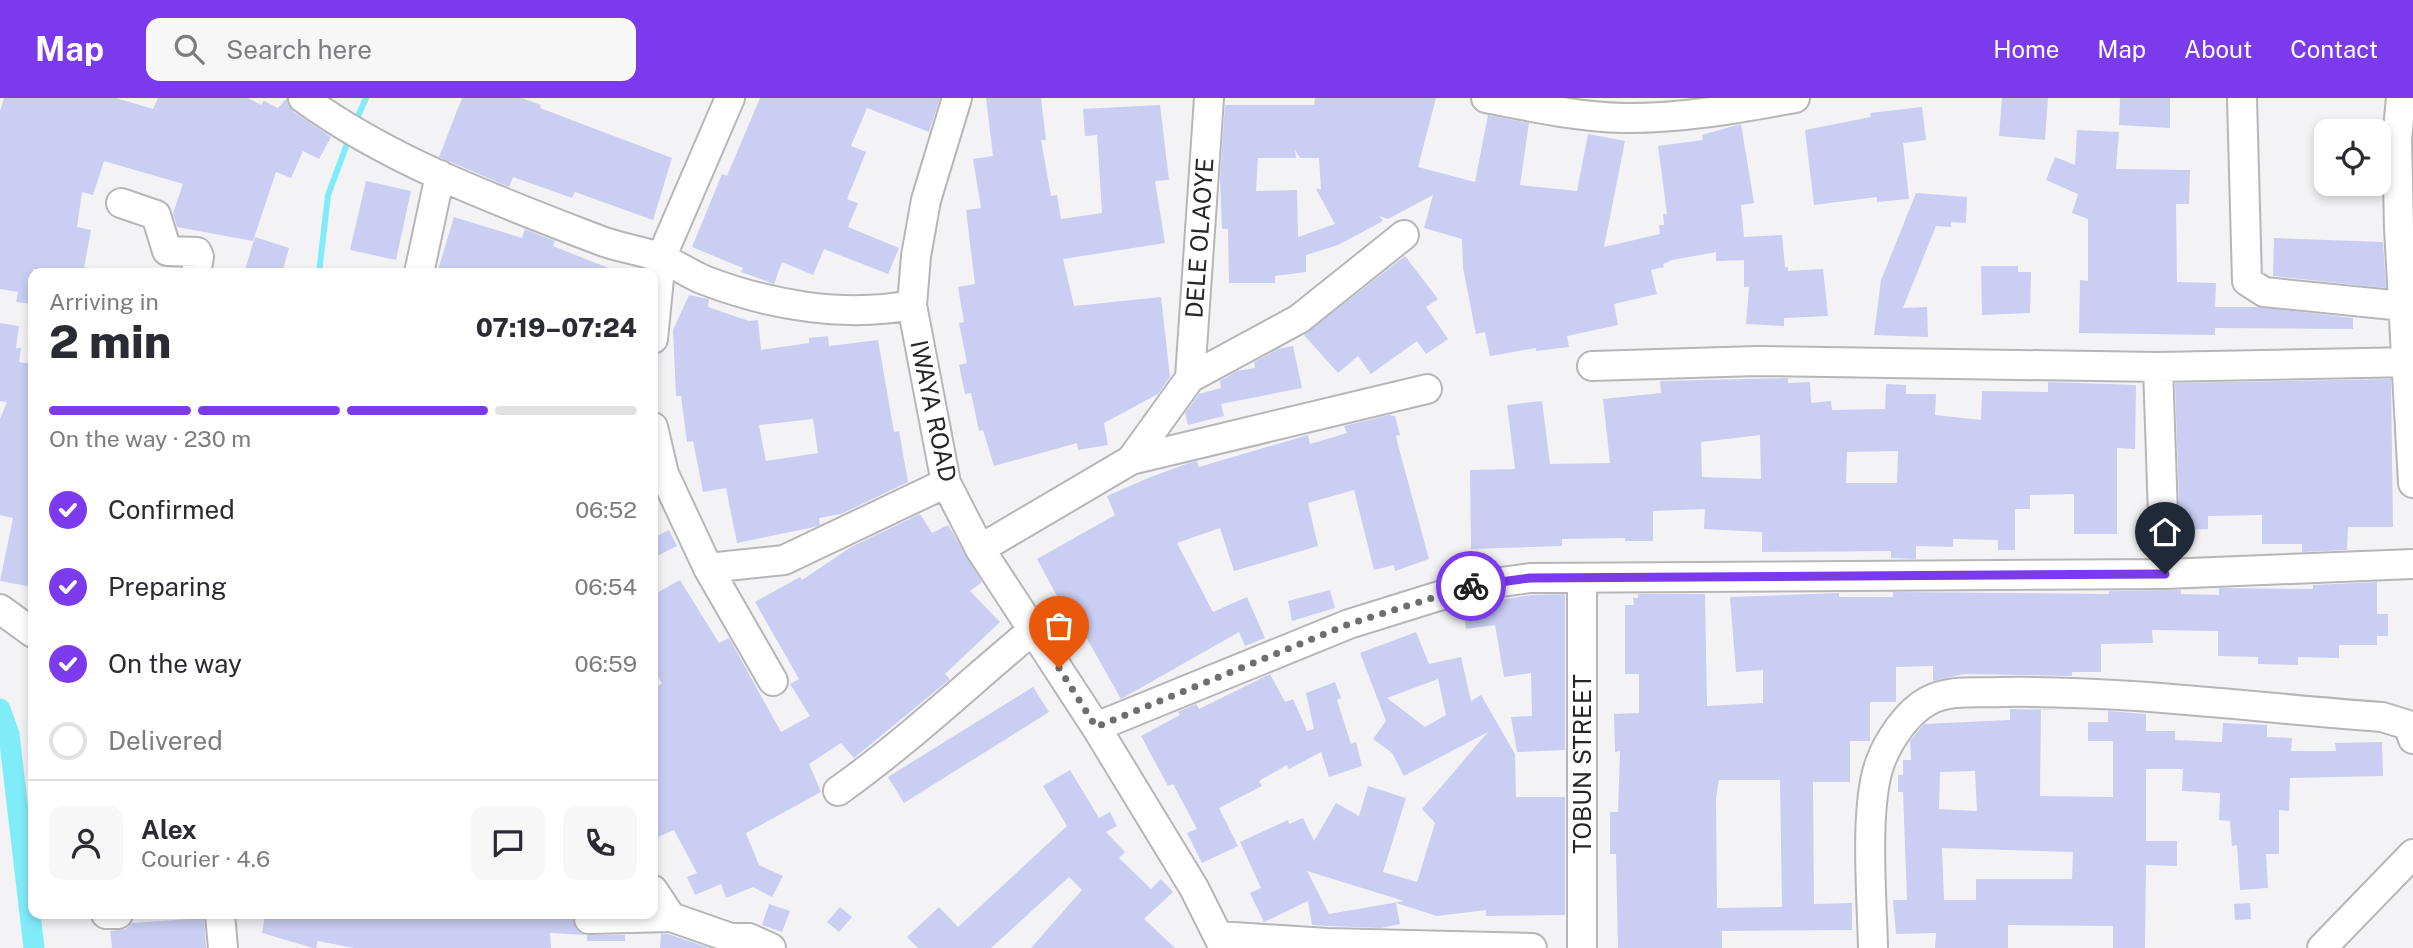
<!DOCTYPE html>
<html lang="en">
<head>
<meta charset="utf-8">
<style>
	body { margin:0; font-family:"Public Sans",sans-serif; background:#f7f7f7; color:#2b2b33; height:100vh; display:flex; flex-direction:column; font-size:26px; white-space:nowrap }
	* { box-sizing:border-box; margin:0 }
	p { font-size:23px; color:#7c7c81 }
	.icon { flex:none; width:38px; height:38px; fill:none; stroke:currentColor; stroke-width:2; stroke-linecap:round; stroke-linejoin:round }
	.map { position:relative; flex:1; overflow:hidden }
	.details { position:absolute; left:28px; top:170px; width:630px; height:651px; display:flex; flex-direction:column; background:#fff; border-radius:14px; box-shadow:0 4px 10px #0003 }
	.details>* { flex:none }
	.fabs { position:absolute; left:2314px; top:21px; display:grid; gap:14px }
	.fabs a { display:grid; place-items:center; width:77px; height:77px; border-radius:14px; background:#fff; box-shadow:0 4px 10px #0003; font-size:35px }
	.pin { position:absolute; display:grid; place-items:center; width:60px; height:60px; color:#fff; margin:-72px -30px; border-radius:50% 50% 50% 0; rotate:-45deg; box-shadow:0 0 7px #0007 }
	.pin .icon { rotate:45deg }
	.courier { position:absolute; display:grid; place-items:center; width:70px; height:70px; margin:-35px; border:5px solid #7c3aed; border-radius:50%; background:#fff; color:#222; box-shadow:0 2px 9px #0007 }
	.headline em { font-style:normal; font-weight:800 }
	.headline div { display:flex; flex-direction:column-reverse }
	.headline { display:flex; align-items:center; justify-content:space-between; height:119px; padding:0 21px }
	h1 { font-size:46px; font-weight:800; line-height:52px }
	.bar { display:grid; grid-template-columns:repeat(4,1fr); gap:10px 7px; align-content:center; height:84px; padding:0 21px }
	.bar i { height:9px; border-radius:5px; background:#e1e1e2 }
	.bar .selected { background:#7c3aed }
	.bar p { grid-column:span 4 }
	.line { display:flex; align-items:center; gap:18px; padding:0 21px; border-top:2px solid #e1e1e2 }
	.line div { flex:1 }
	.round { display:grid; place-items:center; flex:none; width:74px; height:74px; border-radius:14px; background:#f7f7f7 }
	ol { padding:0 21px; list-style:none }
	li { display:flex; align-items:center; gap:21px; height:77px }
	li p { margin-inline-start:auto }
	li .icon { padding:7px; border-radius:50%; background:#7c3aed; color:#fff; stroke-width:4 }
	li:last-child { color:#7c7c81 }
	li i { width:38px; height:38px; border:4px solid #e1e1e2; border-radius:50% }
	header { display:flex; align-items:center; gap:42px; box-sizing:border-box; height:98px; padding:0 35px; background:#7c3aed; color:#fff }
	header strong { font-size:33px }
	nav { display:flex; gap:38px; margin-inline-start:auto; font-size:24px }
	.search { width:490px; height:63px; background:#f7f7f7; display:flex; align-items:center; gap:18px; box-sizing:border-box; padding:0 24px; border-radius:14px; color:#7c7c81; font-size:26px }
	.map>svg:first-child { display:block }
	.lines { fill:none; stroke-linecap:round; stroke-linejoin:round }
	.stream { stroke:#81ecf9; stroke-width:6 }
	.canal { stroke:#81ecf9; stroke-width:21 }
	.building { fill:#c9cef2; fill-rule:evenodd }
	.minor-casing { stroke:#b6b6b9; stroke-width:32 }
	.minor { stroke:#fff; stroke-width:28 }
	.done { stroke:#6e6e6f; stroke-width:7; stroke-dasharray:0 12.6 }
	.route { stroke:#7c3aed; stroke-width:9 }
	.labels { text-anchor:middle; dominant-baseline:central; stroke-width:5; stroke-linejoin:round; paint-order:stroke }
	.street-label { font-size:24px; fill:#262627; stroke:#fff }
</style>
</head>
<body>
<header>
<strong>Map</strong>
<div class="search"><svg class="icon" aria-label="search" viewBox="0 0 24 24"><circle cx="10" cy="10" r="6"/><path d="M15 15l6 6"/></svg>Search here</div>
<nav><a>Home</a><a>Map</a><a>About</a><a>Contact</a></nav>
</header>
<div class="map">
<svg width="2413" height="850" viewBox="0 0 2413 850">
	<rect width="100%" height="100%" fill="#f3f3f6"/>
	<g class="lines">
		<path class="stream" d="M355,25L366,0
			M319,175L328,97L350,38"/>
		<path class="canal" d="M0,611L9,636L34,850"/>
	</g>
	<path class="building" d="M4,0H116L153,11L158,0H248L261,7L264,3L278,10L287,0L294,14L331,39L319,61L303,53L291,80L276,74L253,143L177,129L173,115L183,86L104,63L93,97L82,94L77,129L91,132L83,175L33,171V206L16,204L18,194L0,191V13Z
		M462,0H522L541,7L540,10L672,60L653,122L575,94L572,100L513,79L509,89L439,59Z
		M760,0H940L929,34L867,10L851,48L866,54L847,101L858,105L848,129L899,150L888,176L824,151L813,177L782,164L774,186L741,174L743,170L692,149L722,76L727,78Z
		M986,0H1041L1046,42H1041L1051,98L1057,97L1061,121L1102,115L1097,37L1085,38L1083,11L1160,7L1169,82L1155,83L1165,145L1063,161L1074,208L1161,199L1170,279L1158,296L1104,325L1108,347L1078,352L1077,345L994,368L983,332L979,333L971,295L965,296L959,267L967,265L959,225L964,224L958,189L975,186L966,112L981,110L973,61L993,58Z
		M1315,0H1436L1418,69L1475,84L1488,17L1529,25L1520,87L1577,93L1588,36L1625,43L1604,149L1660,136L1659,127H1664L1663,116H1667L1658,48L1703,42L1702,37L1741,26L1754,105L1741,107L1744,139L1782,137L1785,169H1788V173L1823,171L1828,218L1784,220V228L1746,226L1749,189H1744V162L1716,163V154L1672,162L1663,166L1664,169L1651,172L1657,196L1614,206L1618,227L1567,238L1569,249L1536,253V250L1490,258L1485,234L1476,236L1463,170L1462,141L1424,130L1433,97L1388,121L1379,118L1383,123L1338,147L1306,157V174L1275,178V185H1229L1228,131H1222L1220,80L1225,7H1314ZM1295,52L1300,60H1319L1321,91H1316L1335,126L1298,139L1297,92L1256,93L1258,60H1296Z
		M2002,0H2048L2045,42L1999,38Z
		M2120,0H2170V30L2119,27Z
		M1922,9L1926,42L1903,45L1909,101L1877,104V99L1814,107L1805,32L1871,19L1870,15Z
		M2077,32L2119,34L2116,71L2190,72L2189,106H2176L2177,184L2216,185L2215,209H2259L2353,220V231L2215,230V237L2079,235L2080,182L2088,183V121L2072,115L2078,96L2046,82L2055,59L2075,67Z
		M366,83L411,93L396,162L350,152Z
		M1916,95L1967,99L1966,125L1951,124V129L1936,128L1903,210L1927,209L1928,239L1874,237L1881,182Z
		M454,119L522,140L525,131L555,143L553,148L621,175H437Z
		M255,139L289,150L282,175H244Z
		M2274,140L2383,144L2386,190L2273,178Z
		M1405,158L1438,201L1426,209L1448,241L1426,256L1417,243L1371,276L1358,258L1338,275L1304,237Z
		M1981,168H2018V174H2031L2030,215L1982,217Z
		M689,197L709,201L708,209L749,223L758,222L761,252L809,245V240L828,238L829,248L878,242L894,334L899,333L908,384L841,416L819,420L820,427L814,429L737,445L726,390L703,394L693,343L687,344L681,298H676L673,232ZM813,321L818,355L766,363L759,327Z
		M0,225L19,228L16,250H21L19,264L33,266V489L0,483L13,420L0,417V321L7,304L0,303Z
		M1293,248L1302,290L1221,306L1224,318L1188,327L1185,315L1199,296L1221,290L1220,283L1237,273L1255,270L1254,264L1278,251Z
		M1788,280V285L1810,284L1811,305L1831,303L1832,312L1885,311L1886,286L1906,287V296H1936L1935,317L1981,322L1982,293L2048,294V284L2136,287L2135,351L2117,350V436H2074V396L2030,397V411H2015V452H1998V442L1953,441V449L1916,448V461L1891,460V453L1762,454V434L1704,431L1705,411L1653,413V443H1625V440L1562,441V448L1471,451L1470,372L1515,371L1507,307L1542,303L1550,366L1610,365L1603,301L1661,295L1660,283ZM1760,337L1761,381L1702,379L1701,344ZM1898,353L1897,385H1846L1847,354Z
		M2391,281L2393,429H2348L2347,452L2302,454V446H2262V417L2208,418V431L2180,432L2175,285Z
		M1389,317L1395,318L1400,337L1396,338L1398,347L1429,461L1395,473L1394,467L1374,472L1354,392L1308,405L1318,448L1234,473L1220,430L1177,445L1213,514L1247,499L1265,540L1245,548L1239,534L1121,601L1077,523L1072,526L1037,461L1115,417L1107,398L1148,380L1186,366L1197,363L1199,369L1308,337L1310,346L1347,335L1344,328Z
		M920,416L932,435L948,427L982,484L970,493L1000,524L945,576L950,581L854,660L841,645L809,666L821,694L746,735L759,767L783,778L772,799L753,789L726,800L721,786L695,797L687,779L697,775L674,732L653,741V590L662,586L653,569V497L680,482L719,545L729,540L781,634L810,618L790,586L799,581L755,504L800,479L802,482L851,449Z
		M669,432L677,448L653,460V440Z
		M2377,484V516H2388V538H2377V547H2339V560L2298,559V567L2258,566V559L2218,558V533L2152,532L2153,545L2101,546V574H2072V578L1964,576L1933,583V568L1896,569V604H1870V643H1850V684H1813L1814,806L1852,805V832L1722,833V850H1618L1616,756H1610V714H1618L1620,653L1615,654L1614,616L1639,615V576H1625V507H1634L1633,500H1638V496H1705L1707,608L1763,605V572L1736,574L1730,499L1839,495V499H1893V494L2109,496V493L2181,492V496L2219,497V490L2313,491V487ZM1719,682H1780L1782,809L1717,810L1716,700Z
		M1330,492L1335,510L1292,523L1288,503Z
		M1565,496V652L1517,654L1511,619L1532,618L1531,575L1504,579L1495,527L1466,531L1463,508L1531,497Z
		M1416,534L1429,566L1461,559L1471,603L1481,597L1515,656L1516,699H1565V817L1486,818V812L1437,818L1396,805L1400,826L1381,830L1328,828L1312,827L1308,803L1264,824L1250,795L1261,790L1240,744L1288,722L1289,726L1303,720L1314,743L1336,705L1359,718L1368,688L1406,700L1383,774L1417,784L1435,725L1422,711L1488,634L1404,678L1392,655L1373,641L1386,623L1360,555ZM1438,581L1446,617L1425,629L1387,600ZM1307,773L1404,803L1329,816Z
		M1270,576L1285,604L1293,601L1307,633L1314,631L1306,595L1335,584L1341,600L1337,602L1351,646L1356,644L1362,668L1329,679L1321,654L1289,671L1287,667L1259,683L1262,688L1219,710L1238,748L1202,765L1187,735L1197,731L1173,686L1168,688L1141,638L1180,617L1178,614L1196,606L1199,611Z
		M1033,589L1049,614L904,705L888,679Z
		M2010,611L2072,612H2041L2040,698L2113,699V643H2088V624H2108V613L2146,616V633H2175V642L2222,644L2223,625L2267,627V639L2292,640L2291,653H2336L2335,645L2382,644L2383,678L2290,680L2289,713L2279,712V756H2266L2268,790L2240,792L2237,747L2232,748L2230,723L2219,722L2220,695L2182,693L2183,671H2146V743H2177V768L2146,767L2145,850H2113V828L2008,827V850H1935L1936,835L1896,836L1893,802H1907L1903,694H1898V677H1903V662H1911L1910,643L1924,626L2010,622ZM1975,673L1977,713L1939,711L1940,674ZM1942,750L2073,754L2072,781H1976V802H1944Z
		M1070,672L1099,720L1110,714L1117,728L1106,734L1125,754L1119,760L1151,791L1161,781L1173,794L1144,821L1175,850H1031L1082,792L1069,779L991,850H918L907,839L939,809L958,829L1067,728L1043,688Z
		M2250,805L2251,821L2235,822L2234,806Z
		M769,806L790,813L782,834L762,827Z
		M840,809L852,819L839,834L827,824Z
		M274,816H550L573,818L575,829L585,837L550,835L551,850H354L318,843L316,850H313L262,835L265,818L274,820Z
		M204,820L206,850H112L110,833L126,831L132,825Z
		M661,836H668L709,850H660Z
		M587,837H625V843H587Z"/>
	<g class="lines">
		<g class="minor-casing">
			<path id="minor" d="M303,0C391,64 498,103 599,142C619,150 641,152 661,160C676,166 689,176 704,182C769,207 843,220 912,207
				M957,0L926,102L916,158L912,207L946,385L980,451L1096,629L1194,790L1224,850
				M1486,0C1532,9 1578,19 1624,20C1681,21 1739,10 1795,0
				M2242,0L2247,183L2264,194L2403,208
				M2401,0L2397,41L2399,130L2413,385
				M121,105L156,117L167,153L197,154L199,159L196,175
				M419,175L440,77
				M653,241L661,160L730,0
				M1592,268L1757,263L2158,269L2413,264
				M2158,269L2165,476
				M1190,280L1209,0
				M653,329L664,376L708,470L773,583
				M1131,362L1427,291
				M980,451L1131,362L1190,280L1299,221L1404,137
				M708,470L784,462L946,385
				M0,511L33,535
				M1096,629L1349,526L1471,488L1530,480L2165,476L2413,466
				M838,693C907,644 969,585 1034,531
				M653,792L671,819
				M106,816H118
				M220,816L223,850
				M589,821L671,819L731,840H749L771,850
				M1219,838L1327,845L1532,850
				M1582,850V482
				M1873,850C1872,801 1864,708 1880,665C1888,643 1907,614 1928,603C1949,591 1977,595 2001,594C2128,592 2255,610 2382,619L2408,627L2413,641
				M2322,850L2413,756"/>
		</g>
		<use href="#minor" class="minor"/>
	</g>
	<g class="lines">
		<path class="done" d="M1059,570L1096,629L1349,526L1471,488"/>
		<path class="route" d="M1471,488L1530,480L2165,476"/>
	</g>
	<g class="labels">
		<g class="street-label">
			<text transform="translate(1199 140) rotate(-86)">DELE OLAOYE</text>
			<text transform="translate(934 313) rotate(78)">IWAYA ROAD</text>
			<text transform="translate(1582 666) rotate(-90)">TOBUN STREET</text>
		</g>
	</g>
</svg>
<div class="fabs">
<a><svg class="icon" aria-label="locate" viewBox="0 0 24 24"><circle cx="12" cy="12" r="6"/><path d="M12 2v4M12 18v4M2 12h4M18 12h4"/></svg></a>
</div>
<div class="pin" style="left:1059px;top:570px;background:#ea580c"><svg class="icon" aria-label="bag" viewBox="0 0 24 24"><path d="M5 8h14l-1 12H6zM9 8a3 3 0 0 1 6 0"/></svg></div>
<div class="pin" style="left:2165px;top:476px;background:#1f2937"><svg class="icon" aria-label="home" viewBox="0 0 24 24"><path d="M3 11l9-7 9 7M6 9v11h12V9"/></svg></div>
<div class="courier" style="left:1471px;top:488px"><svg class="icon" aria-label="bike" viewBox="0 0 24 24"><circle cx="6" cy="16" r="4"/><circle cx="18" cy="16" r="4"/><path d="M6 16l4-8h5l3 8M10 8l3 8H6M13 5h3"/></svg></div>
<section class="details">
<div class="headline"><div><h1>2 min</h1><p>Arriving in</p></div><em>07:19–07:24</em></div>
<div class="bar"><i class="selected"></i><i class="selected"></i><i class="selected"></i><i></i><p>On the way · 230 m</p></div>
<ol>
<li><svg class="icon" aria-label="check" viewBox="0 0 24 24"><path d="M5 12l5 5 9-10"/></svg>Confirmed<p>06:52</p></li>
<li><svg class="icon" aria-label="check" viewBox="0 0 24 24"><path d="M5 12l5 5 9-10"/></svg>Preparing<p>06:54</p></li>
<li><svg class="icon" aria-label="check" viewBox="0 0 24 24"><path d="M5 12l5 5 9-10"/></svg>On the way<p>06:59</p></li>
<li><i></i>Delivered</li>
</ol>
<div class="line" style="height:126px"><a class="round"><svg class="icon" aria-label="person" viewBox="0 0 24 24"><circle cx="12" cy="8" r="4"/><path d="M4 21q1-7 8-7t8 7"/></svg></a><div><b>Alex</b><p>Courier · 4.6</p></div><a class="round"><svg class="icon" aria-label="chat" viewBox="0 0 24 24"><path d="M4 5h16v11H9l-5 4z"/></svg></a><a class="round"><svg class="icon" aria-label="phone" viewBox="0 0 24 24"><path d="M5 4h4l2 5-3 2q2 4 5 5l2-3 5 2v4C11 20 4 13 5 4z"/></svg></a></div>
</section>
</div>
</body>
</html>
